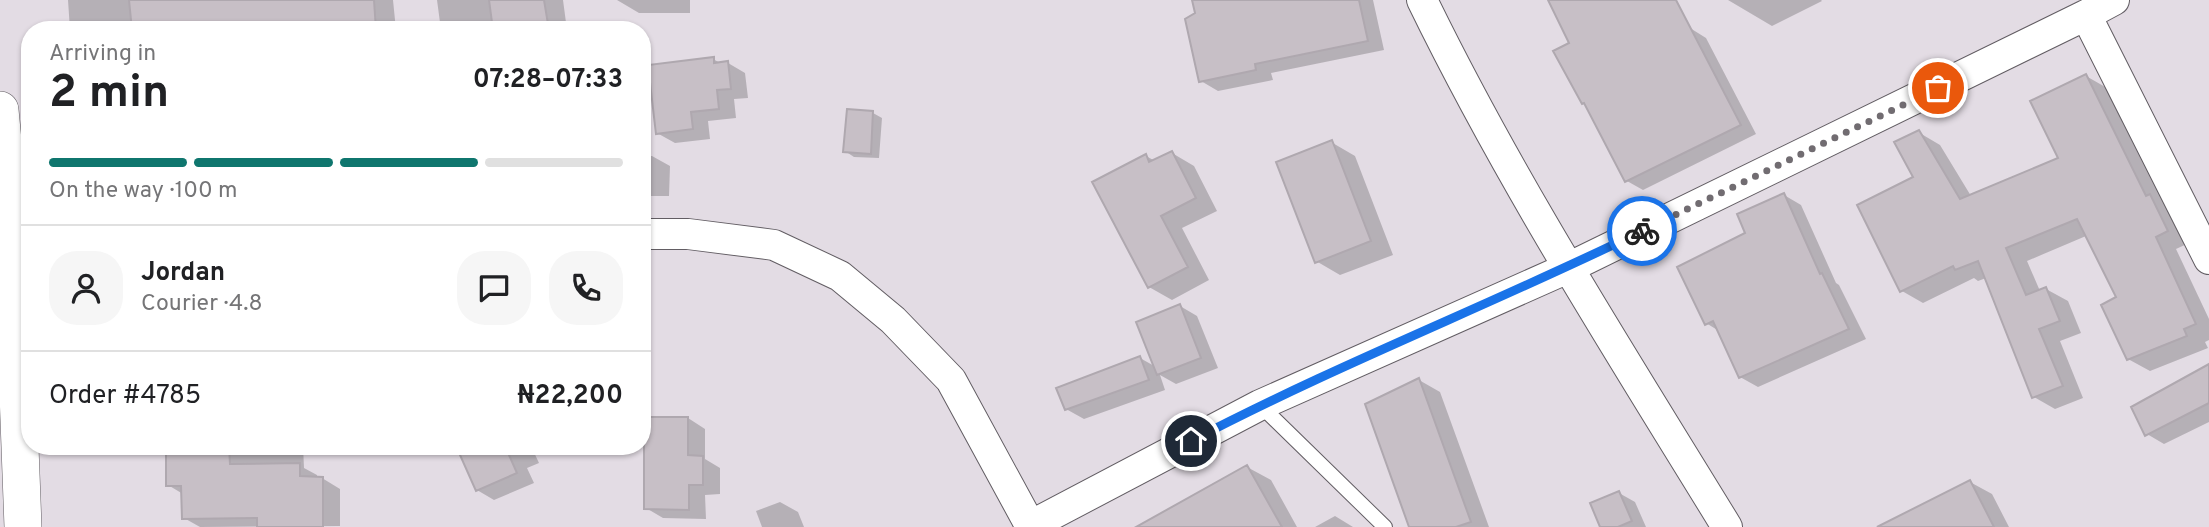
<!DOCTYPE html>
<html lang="en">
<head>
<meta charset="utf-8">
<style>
	body { margin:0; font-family:Overpass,sans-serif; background:#f6f6f6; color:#202124; height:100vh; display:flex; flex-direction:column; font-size:26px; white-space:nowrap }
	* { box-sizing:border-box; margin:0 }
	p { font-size:23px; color:#757577 }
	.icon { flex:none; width:38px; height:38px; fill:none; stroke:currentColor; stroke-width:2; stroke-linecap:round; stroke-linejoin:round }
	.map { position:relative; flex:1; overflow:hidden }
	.drawer { position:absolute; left:21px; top:21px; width:630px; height:434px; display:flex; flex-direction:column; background:#fff; border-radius:28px; box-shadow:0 2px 5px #0004 }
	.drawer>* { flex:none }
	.pin { position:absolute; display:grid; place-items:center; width:60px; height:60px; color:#fff; margin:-30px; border:4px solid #fff; border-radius:50%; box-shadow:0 2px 7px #0007 }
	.courier { position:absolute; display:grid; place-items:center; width:70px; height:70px; margin:-35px; border:5px solid #1a73e8; border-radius:50%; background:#fff; color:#222; box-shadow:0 2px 9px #0007 }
	.overview em { font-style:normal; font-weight:700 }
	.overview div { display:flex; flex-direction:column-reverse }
	.overview { display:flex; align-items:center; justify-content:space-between; height:119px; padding:0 28px }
	h1 { font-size:46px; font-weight:700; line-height:52px }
	.bar { display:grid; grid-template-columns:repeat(4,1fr); gap:10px 7px; align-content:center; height:84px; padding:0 28px }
	.bar i { height:9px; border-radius:5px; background:#e0e0e0 }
	.bar .selected { background:#0f766e }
	.bar p { grid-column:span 4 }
	.line { display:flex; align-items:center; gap:18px; padding:0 28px; border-top:2px solid #e0e0e0 }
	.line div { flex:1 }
	.round { display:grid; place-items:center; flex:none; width:74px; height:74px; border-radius:28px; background:#f6f6f6 }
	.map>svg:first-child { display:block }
	.shadow { fill:#0003 }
	.building { fill:#c7bfc6; stroke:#afa8af; stroke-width:2 }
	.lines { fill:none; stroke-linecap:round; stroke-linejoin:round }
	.service-casing { stroke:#625d63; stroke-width:16 }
	.minor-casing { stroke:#625d63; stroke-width:32 }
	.tertiary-casing { stroke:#625d63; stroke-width:38 }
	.service { stroke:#fff; stroke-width:14 }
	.minor { stroke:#fff; stroke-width:30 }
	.tertiary { stroke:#fff; stroke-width:37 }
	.done { stroke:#716c71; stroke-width:7; stroke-dasharray:0 12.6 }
	.route { stroke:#1a73e8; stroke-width:9 }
</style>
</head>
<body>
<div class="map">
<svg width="2209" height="527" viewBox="0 0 2209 527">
	<rect width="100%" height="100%" fill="#e3dce4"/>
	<path class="shadow" d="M68,0H393L396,30H70Z
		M437,0H563L567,30H441Z
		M617,0H690V13H639Z
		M1194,0H1373L1384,50L1271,73L1273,80L1218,91L1201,81Z
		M1564,0H1669L1690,28L1706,38L1756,134L1643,190L1627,181L1587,105L1583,103Z
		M1728,0H1821L1822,1L1772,26Z
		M713,59L722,64L728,63L745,73L748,98L734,99L736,118L708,121L710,139L675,143L657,133Z
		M2086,76L2107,88L2165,205L2172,209L2189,243L2176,249L2209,319V340L2205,342L2208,348L2150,371L2128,359L2118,298L2086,236L2027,261L2040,291L2046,289L2068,301L2081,333L2060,341L2083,398L2055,409L2034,397L1986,278L1978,281L1974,278L1923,303L1902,291L1916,178L1918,132L1940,145L1971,196L2060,159Z
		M873,113L882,118L879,158L854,157L845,151Z
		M1331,142L1355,156L1393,255L1340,275L1316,261Z
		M1172,153L1194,166L1217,211L1182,228L1209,280L1172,300L1149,287L1146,156L1155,161Z
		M642,156H652L670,166L669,196H642Z
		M1784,195L1801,205L1836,283L1839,285L1866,339L1758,387L1740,377L1719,331L1706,323L1748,234Z
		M1180,306L1197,316L1218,368L1176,384L1160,375L1165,390L1084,419L1066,409L1140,358L1156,367Z
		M2209,373V422L2164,444L2147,434Z
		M1419,380L1440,392L1489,527H1411Z
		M688,418L705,429V459L720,468V494L705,495L706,519L663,518L646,508Z
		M168,446H303L304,468L317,475V478H322L340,489V526L200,527L184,518L183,494L168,485Z
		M458,446H531L539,463L527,468L534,483L494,500L477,490Z
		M1247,467L1271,480L1297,527H1171Z
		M1970,482L1992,494L2009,527H1888Z
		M1619,493L1635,502L1646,527H1602Z
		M780,502L798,512L804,527H762L756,511Z
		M1335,516L1353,527H1315Z"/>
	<path class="building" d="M129,0H374L376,30H132Z
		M489,0H544L549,30H493Z
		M1192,0H1359L1368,41L1255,64L1256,70L1199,82L1185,19L1195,13Z
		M1548,0H1676L1741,125L1625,182L1584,103L1582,104L1553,51L1569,43Z
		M714,57V63L728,61L731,89L717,90L719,109L691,112L693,129L656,134L648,65Z
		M2086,74L2146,196L2150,194L2168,231L2156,237L2196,324L2184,329L2187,336L2127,360L2101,305L2116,297L2077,219L2006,248L2026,295L2046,287L2060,321L2039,329L2063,386L2032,398L1978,261L1955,270L1953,266L1900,292L1857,205L1913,177L1894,142L1919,130L1960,199L2058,158L2030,101Z
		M847,109L873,111L871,154L843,152Z
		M1332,140L1371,241L1315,263L1276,162Z
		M1172,151L1196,198L1161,216L1188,267L1148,288L1092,182L1146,154L1149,162Z
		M1784,193L1820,274L1822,273L1849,329L1739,378L1713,321L1705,325L1677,267L1745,233L1737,214Z
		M1180,304L1201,358L1157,375L1136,322Z
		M1140,356L1149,380L1065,410L1056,388Z
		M2209,364V403L2145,436L2131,407Z
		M1419,378L1471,522L1456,527H1409L1365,404Z
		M644,417H688V455L703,456V485H689V510L644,509Z
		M166,446H229L230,464L300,463V476L323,477V527H257V518L182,519L181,486H166Z
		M456,446H505L517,473L476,491Z
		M1247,465L1282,527H1136Z
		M1970,480L1994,527H1877Z
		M1619,491L1632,521L1618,527H1600L1590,503Z"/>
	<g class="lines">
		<g class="service-casing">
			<path id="service" d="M1260,405L1385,527"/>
		</g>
		<g class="minor-casing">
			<path id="minor" d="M1422,0C1511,183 1621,354 1727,527
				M2086,15L2209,259
				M642,234H688L774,245L840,276L893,320L951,380L1031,527
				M1030,526L1260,405L1568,268L2086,15L2114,0"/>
		</g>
		<g class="tertiary-casing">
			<path id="tertiary" d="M0,110L12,233L23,527"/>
		</g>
		<use href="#service" class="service"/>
		<use href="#minor" class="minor"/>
		<use href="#tertiary" class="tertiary"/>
	</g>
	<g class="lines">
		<path class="done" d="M1642,231L1938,88"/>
		<path class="route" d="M1191,441C1338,364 1493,304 1642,231"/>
	</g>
</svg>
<div class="pin" style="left:1938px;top:88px;background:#ea580c"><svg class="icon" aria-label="bag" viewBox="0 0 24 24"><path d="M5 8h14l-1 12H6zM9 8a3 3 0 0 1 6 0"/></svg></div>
<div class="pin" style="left:1191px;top:441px;background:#1f2937"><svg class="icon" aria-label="home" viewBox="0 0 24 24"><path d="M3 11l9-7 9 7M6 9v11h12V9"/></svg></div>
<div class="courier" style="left:1642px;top:231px"><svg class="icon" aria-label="bike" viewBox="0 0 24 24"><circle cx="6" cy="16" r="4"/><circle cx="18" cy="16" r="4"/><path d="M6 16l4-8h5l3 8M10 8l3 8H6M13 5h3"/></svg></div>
<section class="drawer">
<div class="overview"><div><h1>2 min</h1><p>Arriving in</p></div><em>07:28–07:33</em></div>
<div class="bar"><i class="selected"></i><i class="selected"></i><i class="selected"></i><i></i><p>On the way · 100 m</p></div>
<div class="line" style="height:126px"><a class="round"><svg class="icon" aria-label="person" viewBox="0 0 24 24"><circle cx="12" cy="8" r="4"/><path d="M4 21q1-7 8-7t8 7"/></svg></a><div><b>Jordan</b><p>Courier · 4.8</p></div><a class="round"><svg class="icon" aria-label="chat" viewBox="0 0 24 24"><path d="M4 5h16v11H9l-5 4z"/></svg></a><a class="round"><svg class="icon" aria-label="phone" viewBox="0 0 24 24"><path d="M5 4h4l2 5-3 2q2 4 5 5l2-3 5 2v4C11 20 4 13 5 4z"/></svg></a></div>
<div class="line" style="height:91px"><div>Order #4785</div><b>₦22,200</b></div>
</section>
</div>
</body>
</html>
